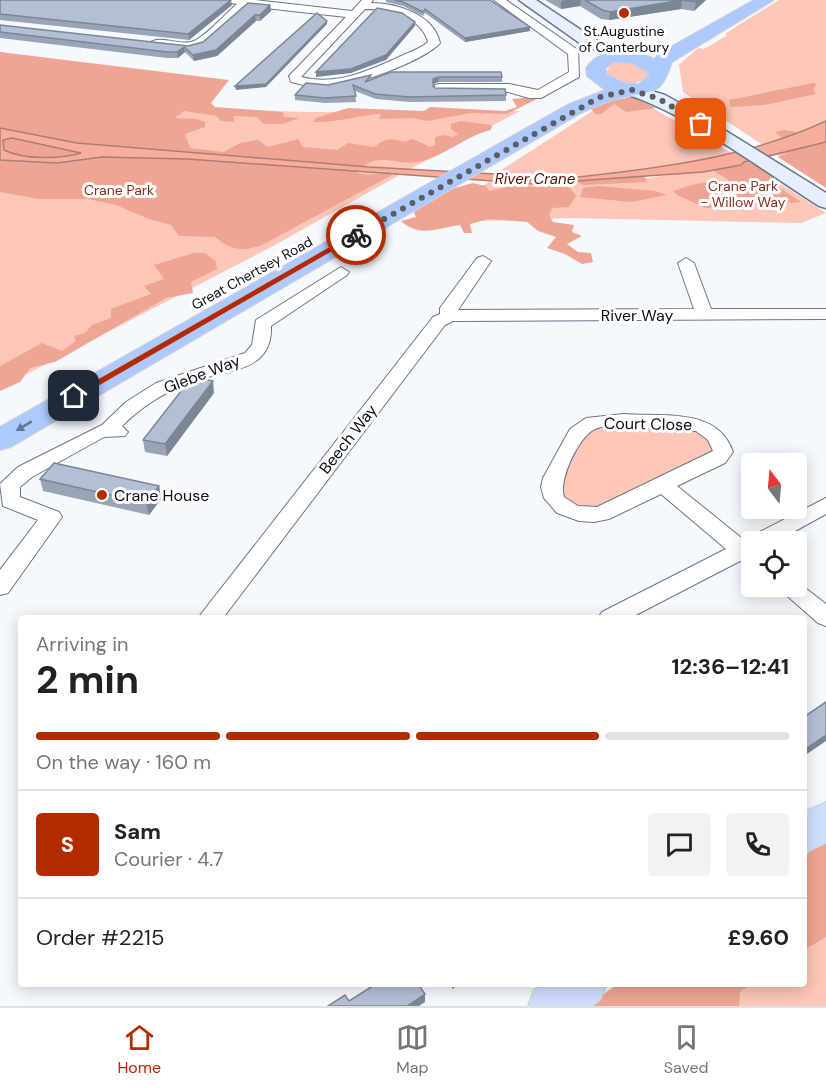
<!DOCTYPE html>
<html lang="en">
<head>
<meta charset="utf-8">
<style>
	body { margin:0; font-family:"DM Sans",sans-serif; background:#f2f2f2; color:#222; height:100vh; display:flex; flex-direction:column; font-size:22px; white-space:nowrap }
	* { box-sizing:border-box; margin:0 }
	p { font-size:20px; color:#767676 }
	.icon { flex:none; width:33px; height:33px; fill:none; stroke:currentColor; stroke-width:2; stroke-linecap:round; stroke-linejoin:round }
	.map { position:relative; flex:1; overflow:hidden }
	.side { position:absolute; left:18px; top:615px; width:789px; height:372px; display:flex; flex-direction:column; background:#fff; border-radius:6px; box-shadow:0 3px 15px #0003 }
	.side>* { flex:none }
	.needle { width:39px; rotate:344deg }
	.tools { position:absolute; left:741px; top:453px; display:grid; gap:12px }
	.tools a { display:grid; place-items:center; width:66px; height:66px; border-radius:6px; background:#fff; box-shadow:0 3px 15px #0003; font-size:30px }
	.pin { position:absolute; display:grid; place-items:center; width:51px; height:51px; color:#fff; margin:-26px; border-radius:12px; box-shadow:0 3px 9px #0006 }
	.courier { position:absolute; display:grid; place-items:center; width:60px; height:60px; margin:-30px; border:4px solid #b52b00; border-radius:50%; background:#fff; color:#222; box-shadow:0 2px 8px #0007 }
	.head em { font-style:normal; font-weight:700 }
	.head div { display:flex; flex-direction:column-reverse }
	.head { display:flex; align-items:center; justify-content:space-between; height:102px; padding:0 18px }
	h1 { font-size:39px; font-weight:700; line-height:45px }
	.bar { display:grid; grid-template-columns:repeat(4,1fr); gap:9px 6px; align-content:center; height:72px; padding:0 18px }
	.bar i { height:8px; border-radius:4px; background:#e0e0e0 }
	.bar .selected { background:#b52b00 }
	.bar p { grid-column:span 4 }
	.line { display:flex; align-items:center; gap:15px; padding:0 18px; border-top:2px solid #e0e0e0 }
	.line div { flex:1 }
	.round { display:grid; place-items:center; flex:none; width:63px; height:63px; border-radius:6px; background:#f2f2f2 }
	.dock { display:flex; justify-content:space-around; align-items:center; height:84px; border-top:2px solid #e0e0e0; background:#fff; font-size:16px; color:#767676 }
	.dock a { display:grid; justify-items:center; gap:3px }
	.dock .selected { color:#b52b00 }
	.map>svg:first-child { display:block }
	.green { fill:#fcc6b8 }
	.forest { fill:#eea593 }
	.water { fill:#f8ae9c; stroke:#b07d73; stroke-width:1.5; fill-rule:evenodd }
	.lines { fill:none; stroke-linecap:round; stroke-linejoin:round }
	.street-casing { stroke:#6b768a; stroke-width:2 }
	.secondary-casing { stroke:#6b768a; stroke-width:3 }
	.primary-casing { stroke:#d3d3d5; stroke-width:2 }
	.highway-casing { stroke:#d3d3d5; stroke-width:2 }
	.street { fill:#fff; fill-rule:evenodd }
	.secondary { fill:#e7effe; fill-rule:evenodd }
	.primary { fill:#cedffe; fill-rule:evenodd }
	.highway { fill:#aecafd; fill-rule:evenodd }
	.wall { fill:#99a4b7 }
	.shaded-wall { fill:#7d8695 }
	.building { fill:#b2bfd5; stroke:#7d8695; stroke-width:1.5 }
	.oneway { fill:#637494 }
	.route { fill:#b52b00 }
	.done { stroke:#5b5f65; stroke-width:6; stroke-dasharray:0 10.8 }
	.poi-dot { fill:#b52b00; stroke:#fff; stroke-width:2 }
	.labels { text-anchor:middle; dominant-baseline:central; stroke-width:6; stroke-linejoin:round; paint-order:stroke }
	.far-poi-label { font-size:14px; fill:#080c13; stroke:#fff }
	.far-park-label { font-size:14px; fill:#86311d; stroke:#fff }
	.far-street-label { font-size:14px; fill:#080c13; stroke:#fff }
	.far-water-label { font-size:15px; font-style:italic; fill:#4f1002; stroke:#fff }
	.street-label { font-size:16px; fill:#080c13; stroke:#fff }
	.poi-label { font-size:16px; fill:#080c13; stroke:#fff; text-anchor:start }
</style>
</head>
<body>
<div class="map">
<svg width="826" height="1006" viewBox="0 0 826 1006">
	<rect width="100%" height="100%" fill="#f5f8fd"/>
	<path class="green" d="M779,0H826V187L683,92L679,65L698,48L704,49L726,36V33Z
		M0,52L207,109L308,112L520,111L412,168L275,245L0,388Z
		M628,60L649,72L646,79L627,86L606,76C608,63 616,61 628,60Z
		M623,98L640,101L737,156L575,177L492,176L605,103Z
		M748,163L826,213L801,223L570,218L423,223L489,182L536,185L649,178Z
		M687,422L723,452L601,514L568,510L555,474L586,425Z
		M826,917V1006H704L728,984H804V931Z"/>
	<path class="forest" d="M0,52L229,80L211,103L215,107L283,112L284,117L299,118L283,124H263L257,117L234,116V122L221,121L217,116L184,111L175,118L197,119L205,122V127L185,134L190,148L224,152L240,143L258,140L268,147L298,139L303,147L337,150L348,143L374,147C384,139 392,137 403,142L413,139L430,147L435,145V137L445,135L452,137L458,134L451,129V124L461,121L492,125L491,130C465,136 444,157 418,162C392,166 382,149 356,172C368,178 379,171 392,175L262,245C243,252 230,250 215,237L179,236L171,225L149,219L116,205L88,199H39L0,192Z
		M562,83L565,85L507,114L471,113L427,121L413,118L379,119L381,114C358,115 337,123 313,122L316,118L348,108L424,111L430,107L505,111L517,107L512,99L533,97Z
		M813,83L817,84L813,89L816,94L764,105L731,107L729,100Z
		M630,96L656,108L626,112L614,104L601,114H595L591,109L609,98L624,99Z
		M783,130C798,131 811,137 826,135V188L778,157L791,151V145L775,132Z
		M747,161L777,176L771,182L801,202L706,208L677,195L673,191C693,184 708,179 729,184V180L715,172L714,163Z
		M643,173L647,182L583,185L575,181Z
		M473,183L486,186L489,191L517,185L534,187L559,183L571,189L576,196L569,207L552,208L549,215L553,222L574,225L572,232L582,236L567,244L578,252L591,253L593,262L582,264L565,254L547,248L556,237L538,231L527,222L488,219L470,224L472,233H464L460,225C438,228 419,238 401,221L416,217L412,208L448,190Z
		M599,186L655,191L667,195L631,202L580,197L583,188Z
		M194,253H206L216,262L217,269L191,282L193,293L166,298L55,362L30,368L20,382L0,391V366L42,343L62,351L76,341L74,336L85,333L92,325L111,318V309L151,294L144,286L164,279L154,265Z
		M826,840V937L804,950V856Z
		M618,984H752L740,992L739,1006H586Z"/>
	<path class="water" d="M826,121V142L744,162L741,165L703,172L533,184L187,159L102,157L57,163L0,160V128L77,143L369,167L495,174C528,185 570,178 604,174C681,165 755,154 826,121ZM12,138L81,153C60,159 24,160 4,150L3,140Z"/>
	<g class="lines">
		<g class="street-casing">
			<path id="street" d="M230,0H255L352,11L362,0H373L371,3C396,3 434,14 440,43C424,61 352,87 328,88C315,88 303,85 291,82L289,76L346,17L248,6C220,31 208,53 167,48C160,47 154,47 149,43C161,34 182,48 196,40C211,31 224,15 237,4L231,3ZM365,9C388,9 421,16 428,42C420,49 409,52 399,57C368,71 336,86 301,77Z
				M494,0H506L578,50L579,77L541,98H529L508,92L435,91V85L439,84H509L538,90L569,72L568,54Z
				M483,256L491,261L458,310L694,309L678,263L686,258L694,263L711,309H826V319L453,321L445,325L223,618H198L433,317L440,314V308L477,258Z
				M341,267L349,272L347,275L271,326C273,375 222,369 188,383C163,393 141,407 122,426L128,432L125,436L104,437L32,477L20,487V497L59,512L62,517L8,593L0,595V570L38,520L3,506L0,484L18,467L102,425L126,402L156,383L245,353L252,345L256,320Z
				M624,414C663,417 718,407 733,452L725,463L677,486L744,540L826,498V514L775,542H752V564L740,561L630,618H598L602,612L726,549L661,494L609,519L594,522L579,521L557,513L544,498L541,487L543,478L570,429L586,418ZM624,426L696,431L708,440L713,451L597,507L578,506L564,497C558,480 579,436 595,429C603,425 615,426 624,426Z
				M796,581L826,604V626L818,623L776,586H796Z"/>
		</g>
		<g class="secondary-casing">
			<path id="secondary" d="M519,0H536L593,38L630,53L632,56L624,61L581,44Z
				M632,85L665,95L692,110L826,193V208L819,206C759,168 692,116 626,94L623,90Z"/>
		</g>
		<g class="primary-casing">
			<path id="primary" d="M826,802V843L804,853V812Z
				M543,984H607L600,1000L592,1006H528L534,990Z"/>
		</g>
		<g class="highway-casing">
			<path id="highway" d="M754,0H774L672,62C661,95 656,90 625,97C609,100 596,106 581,113L11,447L0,450V427L567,105L605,90L587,76L586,68C602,45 632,48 655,59L658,54ZM614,62L632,63L650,74L639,84L624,83L606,74V68Z"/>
		</g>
		<use href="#street" class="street"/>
		<use href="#secondary" class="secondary"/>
		<use href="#primary" class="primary"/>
		<use href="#highway" class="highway"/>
	</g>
	<path class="wall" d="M0,0L232,5L189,40L0,20Z
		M386,0H490L530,31L465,42L425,13L423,16L403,6L386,2Z
		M545,0H706L694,11L681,9L609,20L601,19L580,6L561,9Z
		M270,5L271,11L260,21H256L217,56L194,61L185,52L178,58H167L0,38V25L188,46L203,42Z
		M391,72L502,77V82H438L433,84V86L435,88L506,95V101L410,102L376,99L355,91L356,102L325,103L295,100V95L371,75V80Z
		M214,393L167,456L145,452L143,440Z
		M40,479L159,486L161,499L149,515L43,491Z"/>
	<path class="shaded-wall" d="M231,0L232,5L189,40L188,34Z
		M566,0H581L580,6L561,9V1Z
		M682,0L681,9L609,20L610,12Z
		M698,0H706L694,11L696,2Z
		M270,5L271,11L260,21V15Z
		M255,15L256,21L217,56L194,61L193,55Z
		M327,21V24L266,87L236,90L235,86Z
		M415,22V26L386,60L351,73L316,77V72Z
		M530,27V31L465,42V38Z
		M184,47L185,52L178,58L177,52Z
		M439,77L438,82L433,84V79Z
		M213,381L214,393L167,456L165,444Z
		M159,486L161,499L149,515L146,503Z
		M826,735V741L804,756V750Z
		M452,984H459L452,989Z
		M425,994V1002L419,1006H407Z"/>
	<path class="building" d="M0,0H231L188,34L0,14Z
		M394,0H490L530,27L465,38L425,9L423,12L403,2Z
		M585,0H698L696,2L682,0L610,12L602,10Z
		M248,3L270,5L260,15H255L216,50L193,55L184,47L177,52H167L0,32V25L188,46L203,42Z
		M377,8L402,13L415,22L386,55L351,69L316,72Z
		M317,13L327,21L266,84L235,86Z
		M391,72H501L502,77H439L433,79V86L435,88L505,89L506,95L410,97L375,94L353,85L356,96L325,98L295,95L306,83L328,85L371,75L365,82Z
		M192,377L213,381L165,444L143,440Z
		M54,463L159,486L146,503L40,479Z
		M826,702V735L804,750V717Z
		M376,984H418L425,994L407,1006H328L345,995L349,1001Z"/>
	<defs><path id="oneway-solid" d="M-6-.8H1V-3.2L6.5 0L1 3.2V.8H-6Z" transform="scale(1.5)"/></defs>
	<use class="oneway" href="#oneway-solid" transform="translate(24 426) rotate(149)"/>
	<path class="route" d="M356,232L358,236L77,398L69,396Z"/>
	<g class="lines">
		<path class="done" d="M356,235L600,97L632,90L659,99L701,124"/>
	</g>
	<g class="poi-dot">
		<circle cx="624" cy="13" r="6"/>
		<circle cx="102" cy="495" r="6"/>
	</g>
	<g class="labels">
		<g class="far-poi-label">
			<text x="624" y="31">St.Augustine<tspan x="624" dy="16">of Canterbury</tspan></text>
		</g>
		<g class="far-park-label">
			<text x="743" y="186">Crane Park<tspan x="743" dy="16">- Willow Way</tspan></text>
			<text x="119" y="190">Crane Park</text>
		</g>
		<g class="far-street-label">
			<text transform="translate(252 273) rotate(-29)">Great Chertsey Road</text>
		</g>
		<g class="far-water-label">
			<text x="535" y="179">River Crane</text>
		</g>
		<g class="street-label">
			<text x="637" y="315">River Way</text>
			<text transform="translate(202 374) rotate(-21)">Glebe Way</text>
			<text transform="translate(648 424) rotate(1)">Court Close</text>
			<text transform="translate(348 439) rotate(-52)">Beech Way</text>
		</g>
		<g class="poi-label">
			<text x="114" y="495">Crane House</text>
		</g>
	</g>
</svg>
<div class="tools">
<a><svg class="needle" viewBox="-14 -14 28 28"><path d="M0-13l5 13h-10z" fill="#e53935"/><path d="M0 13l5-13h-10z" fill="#767676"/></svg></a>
<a><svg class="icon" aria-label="locate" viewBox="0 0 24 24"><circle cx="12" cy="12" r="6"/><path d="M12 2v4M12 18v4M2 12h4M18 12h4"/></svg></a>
</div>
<div class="pin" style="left:701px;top:124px;background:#ea580c"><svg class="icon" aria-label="bag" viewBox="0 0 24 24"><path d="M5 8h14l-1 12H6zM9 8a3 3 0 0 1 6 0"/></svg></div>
<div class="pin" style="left:74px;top:396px;background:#1f2937"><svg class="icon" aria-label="home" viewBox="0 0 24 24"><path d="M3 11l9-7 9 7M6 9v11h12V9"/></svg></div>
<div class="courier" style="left:356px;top:235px"><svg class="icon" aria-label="bike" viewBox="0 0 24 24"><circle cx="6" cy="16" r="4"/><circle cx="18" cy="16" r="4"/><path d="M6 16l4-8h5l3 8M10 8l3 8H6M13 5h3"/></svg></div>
<section class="side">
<div class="head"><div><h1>2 min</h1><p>Arriving in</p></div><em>12:36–12:41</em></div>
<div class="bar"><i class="selected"></i><i class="selected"></i><i class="selected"></i><i></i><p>On the way · 160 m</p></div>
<div class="line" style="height:108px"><b class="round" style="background:#b52b00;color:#fff">S</b><div><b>Sam</b><p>Courier · 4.7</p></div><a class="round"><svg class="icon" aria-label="chat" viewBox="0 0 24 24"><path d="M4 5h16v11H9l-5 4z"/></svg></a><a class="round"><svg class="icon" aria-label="phone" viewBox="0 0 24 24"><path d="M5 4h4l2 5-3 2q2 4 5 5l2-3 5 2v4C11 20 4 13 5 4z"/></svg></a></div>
<div class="line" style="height:78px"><div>Order #2215</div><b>£9.60</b></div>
</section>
</div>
<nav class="dock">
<a class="selected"><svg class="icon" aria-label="home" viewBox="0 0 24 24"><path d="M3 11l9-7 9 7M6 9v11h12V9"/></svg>Home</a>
<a><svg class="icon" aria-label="map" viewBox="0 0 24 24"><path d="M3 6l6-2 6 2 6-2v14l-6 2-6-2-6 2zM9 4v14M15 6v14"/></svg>Map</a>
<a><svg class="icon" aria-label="saved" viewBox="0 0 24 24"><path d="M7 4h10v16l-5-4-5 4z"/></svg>Saved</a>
</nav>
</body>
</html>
